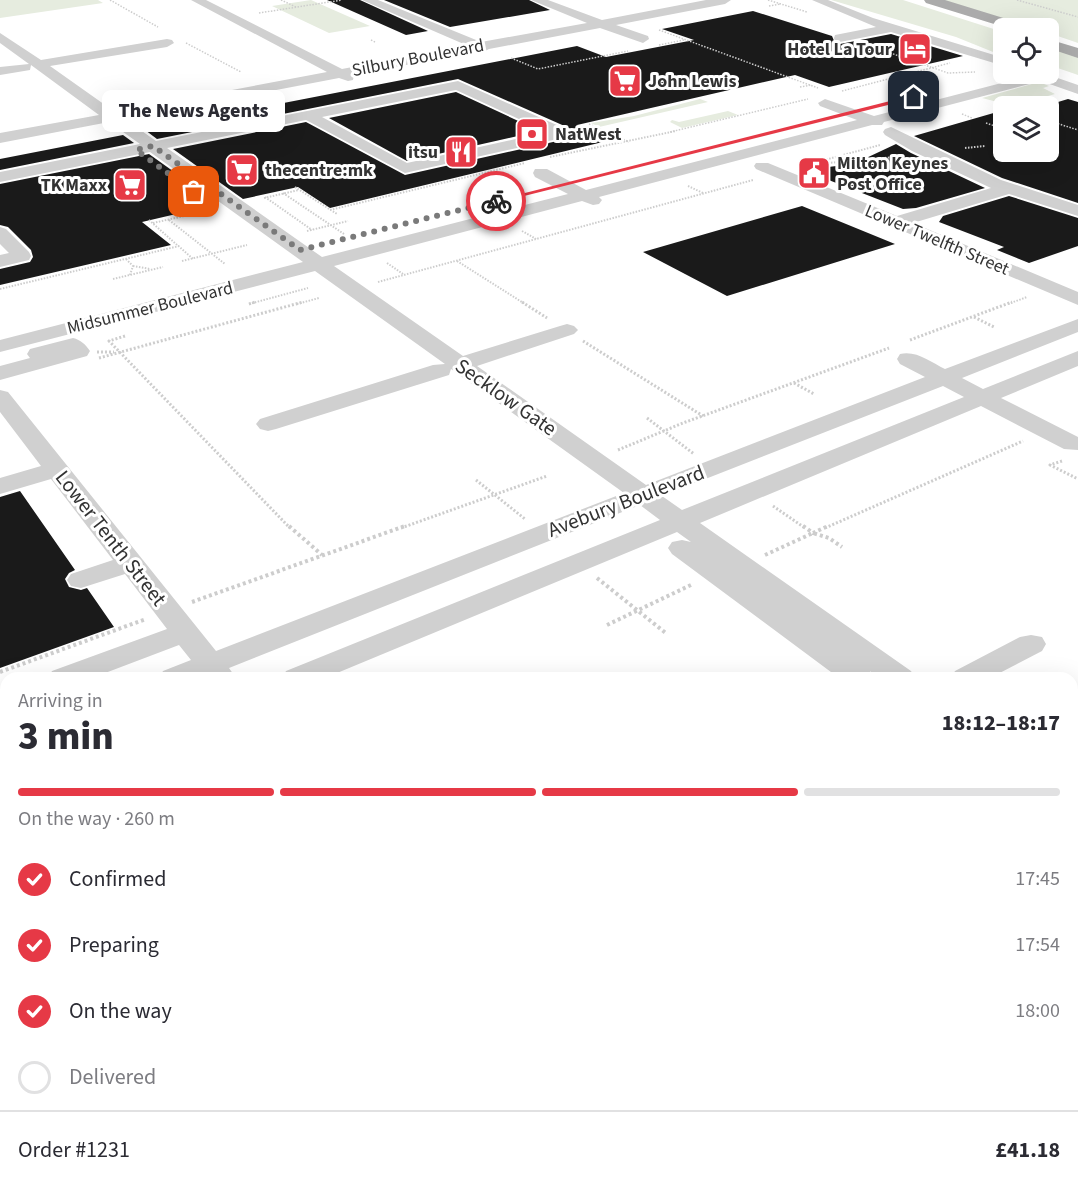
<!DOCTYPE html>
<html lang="en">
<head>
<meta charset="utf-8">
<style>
	body { margin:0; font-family:"Source Sans 3",sans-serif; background:#f7f7f7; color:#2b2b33; height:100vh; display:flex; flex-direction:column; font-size:22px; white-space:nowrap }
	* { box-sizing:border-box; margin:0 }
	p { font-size:20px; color:#7c7c81 }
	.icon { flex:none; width:33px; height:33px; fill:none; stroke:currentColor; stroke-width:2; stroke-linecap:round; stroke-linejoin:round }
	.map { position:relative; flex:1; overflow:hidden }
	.side { position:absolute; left:0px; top:672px; width:1078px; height:530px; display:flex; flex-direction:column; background:#fff; border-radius:18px 18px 0 0; box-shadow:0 6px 24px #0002 }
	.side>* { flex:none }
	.buttons { position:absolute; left:993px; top:18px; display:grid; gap:12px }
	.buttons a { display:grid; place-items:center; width:66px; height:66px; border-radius:9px; background:#fff; box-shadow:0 6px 24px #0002; font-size:30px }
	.pin { position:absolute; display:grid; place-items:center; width:51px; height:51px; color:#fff; margin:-26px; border-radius:12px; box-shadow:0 3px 9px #0006 }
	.courier { position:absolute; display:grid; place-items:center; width:60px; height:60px; margin:-30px; border:4px solid #e63946; border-radius:50%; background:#fff; color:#222; box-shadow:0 2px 8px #0007 }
	.bubble { position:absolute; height:42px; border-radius:9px; background:#fff; box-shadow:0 6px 24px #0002; font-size:20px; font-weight:800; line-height:42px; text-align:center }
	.head em { font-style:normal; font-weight:800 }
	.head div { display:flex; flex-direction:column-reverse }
	.head { display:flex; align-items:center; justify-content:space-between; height:102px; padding:0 18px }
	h1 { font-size:39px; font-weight:800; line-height:45px }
	.bar { display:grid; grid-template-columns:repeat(4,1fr); gap:9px 6px; align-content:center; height:72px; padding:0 18px }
	.bar i { height:8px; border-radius:4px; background:#e1e1e2 }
	.bar .current { background:#e63946 }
	.bar p { grid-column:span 4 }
	.line { display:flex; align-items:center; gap:15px; padding:0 18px; border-top:2px solid #e1e1e2 }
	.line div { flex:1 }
	ol { padding:0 18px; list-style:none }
	li { display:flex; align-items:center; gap:18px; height:66px }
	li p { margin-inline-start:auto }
	li .icon { padding:6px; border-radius:50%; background:#e63946; color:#fff; stroke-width:4 }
	li:last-child { color:#7c7c81 }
	li i { width:33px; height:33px; border:3px solid #e1e1e2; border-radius:50% }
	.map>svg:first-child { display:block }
	.green { fill:#e6ecdf }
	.building { fill:#1a1a1a }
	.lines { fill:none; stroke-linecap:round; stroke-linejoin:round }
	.path-far4 { stroke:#cdcdcd; stroke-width:1.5; stroke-dasharray:1.5 1.5; stroke-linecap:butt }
	.path-far3 { stroke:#cdcdcd; stroke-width:2; stroke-dasharray:1.5 1.5; stroke-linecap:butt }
	.path-far2 { stroke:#cdcdcd; stroke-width:3; stroke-dasharray:2 2; stroke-linecap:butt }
	.path-far1 { stroke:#cdcdcd; stroke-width:4; stroke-dasharray:3 3; stroke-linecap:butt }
	.path { stroke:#cdcdcd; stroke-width:5; stroke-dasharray:4.5 4.5; stroke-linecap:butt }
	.minor { fill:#d0d0d0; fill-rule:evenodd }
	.major { fill:#ababab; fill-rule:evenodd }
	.route { fill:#e63946 }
	.done { stroke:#7a7a7a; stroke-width:6; stroke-dasharray:0 10.8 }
	.labels { text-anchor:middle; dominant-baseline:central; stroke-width:6; stroke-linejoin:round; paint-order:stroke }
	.far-poi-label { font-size:18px; font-weight:bold; fill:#333; stroke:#fff; text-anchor:start }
	.far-street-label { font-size:18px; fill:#333; stroke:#fff }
	.street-label { font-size:21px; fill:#333; stroke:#fff }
</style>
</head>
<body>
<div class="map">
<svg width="1078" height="1201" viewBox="0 0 1078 1201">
	<rect width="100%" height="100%" fill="#fff"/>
	<path class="green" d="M0,0H98L103,3L0,18Z
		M311,0L370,26L329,33L272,6Z
		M831,0H903L1003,32V56L956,37Z
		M943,0H1078V43L1049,33L1048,28H1033Z
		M1048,47L1078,57V75L1049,65Z
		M1039,82L1049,86L1043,88L1055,94L1013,106L982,98Z
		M700,99L708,102L599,127L591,123L634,116Z
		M728,111L738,115L682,128L670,122L672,120L679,122Z"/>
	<path class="building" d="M327,0H360L428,31L406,35Z
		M384,0H529L550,10L450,27Z
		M753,11L832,36L835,43L840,44L891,34L963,56L829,87L795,75L577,125L611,140L330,208L298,187L243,199L173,149L306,122L405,175L562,140L571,135L572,132L569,128L458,79L157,139L145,130L577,46L606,57L694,40L662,29Z
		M456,92L540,131L407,161L329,118Z
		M1068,99L1078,102V203L1002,178L914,136L1004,110V152H1048V105Z
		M123,135L134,143L0,170V159Z
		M896,144L911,153L985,188L916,208L903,209L803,170L870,162L864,159Z
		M149,154L219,204L142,222L171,245L0,285V269L30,262L33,257L31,250L8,227L0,225V184Z
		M1009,196L1078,218V246L1029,263L997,250L1004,247L939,222L943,216Z
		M802,206L895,244L727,296L643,252Z
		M20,491L75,570L69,573L65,579L69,587L81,590L87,588L114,627L0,668V497Z"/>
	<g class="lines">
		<path class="path-far4" d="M110,0L158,27
			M281,0L296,7
			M768,0L807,12
			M1017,0L1078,17
			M769,6L780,4
			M259,13L342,0
			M659,30L818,88
			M371,40L375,42
			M186,43L241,72
			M659,45L684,40
			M876,48L948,73L975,72
			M511,58L538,69L628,51
			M800,87L811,85
			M842,91L950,63
			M1024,106L1051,99
			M962,114L972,118
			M986,123L1004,129
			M589,124L607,132
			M1055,125L1059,124L1078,130
			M670,132L808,99"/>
		<path class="path-far3" d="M604,131L629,142
			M997,142L1004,140
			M965,148L985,146
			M550,157L676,131
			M816,164L895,157
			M806,165L880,145
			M688,186L703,193
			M295,187L337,214
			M283,193L344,234
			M265,197L312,230
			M264,198L299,190
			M330,210L525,163
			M149,220L193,259
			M169,220L225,264
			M153,223L202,212
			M307,231L348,221
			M522,231L536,239
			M126,259L133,266L130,275
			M182,261L247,245
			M457,261L525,304
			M387,263L403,274
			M133,266L150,269
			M113,279L163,267
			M378,282L753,180
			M0,289L179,246
			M249,304L308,288
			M297,304L319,298
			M1008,304L1027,297"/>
		<path class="path-far2" d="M522,302L547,318
			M249,304L255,302
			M974,317L994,327
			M125,336L109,341L290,528
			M910,340L1012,302
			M583,341L703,416
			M97,352H114
			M99,358L303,302
			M794,383L814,394
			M647,418L694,454
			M618,450L683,423L889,348
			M1062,461L1050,465L1078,479
			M476,480L525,519
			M773,506L805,528
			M401,528L547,476
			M825,528L1023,441"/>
		<path class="path-far1" d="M289,526L322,555
			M803,526L813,533L828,526
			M765,555L813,533L829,538L842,547
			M597,578L667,634
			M192,602L405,526
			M607,625L693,584
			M0,672L146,619"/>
		<path class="path" d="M952,1196L957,1201"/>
		<path class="minor" d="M191,0H206L342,69L466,45L362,0H378L481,42L587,23L531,0H548L602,20L706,0H731L725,4L616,25L648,36L649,39L643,43L600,28L489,49L483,52L479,51L354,75L353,80L348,81L339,78L125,119L156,141L458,81L568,130L570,133L562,138L405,173L306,120L167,148L322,257L568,194L535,177L533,173L535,169H547L586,190L857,120L820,106L818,103L825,99L874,116L1029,76L1027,74H1046L1078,85V94L1041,81L884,122L882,125H872L599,197L602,200L599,204L593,205L582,201L334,266L463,356L560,326L567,324L574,326L578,330L574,334L477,366L646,485L925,377L900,364L897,359L900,354C916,350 931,362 945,369L1078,319V332L962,378L983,389L1078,351V366L1001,398L1078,437V450L1064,449L981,406L700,523L911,671L915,678H879L870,671L874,678H839L672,554L668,548L672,542L682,540L691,542L677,532L325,678H282L286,671L660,520L640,505L229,668L236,678H159L163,671L191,660L179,645L92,678H48L52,671L167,629L125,574L81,588L71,586L67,580L71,574L113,560L51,479L0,494V478L41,466L0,412V390L8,392L216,651L624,493L451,369L449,375L276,429L268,431L260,429L256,424L260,419L433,365L445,364L315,271L0,352V340L303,262L150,152L0,182V172L140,144L109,122L0,143V133L99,115L31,65L30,70L0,75V67L29,64L0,43V33L41,60L167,39L172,40L174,43L167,47L50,66L115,112L327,72ZM456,90L547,132L407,163L322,117ZM943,386L964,397L682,510L662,496Z
			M812,0H828L873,18L1004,58V66L891,32L840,42L835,41L834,38L835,35L876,27Z
			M891,127L1001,180L1078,205V216L1009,194L913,223L1078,292V305L756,169L754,166L756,163H768L897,216L991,188L912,151L885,135L883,132L885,129Z
			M0,227L6,229L29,252L31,256L29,260L0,267V255L9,253L0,244Z
			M73,338C81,340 85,344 90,351L87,356L0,380V366L30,358L27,354L30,349Z
			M1031,635L1042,637L1046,644L1042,651L990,678H951L955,671L1020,637Z
			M6,690V711L0,712V691Z
			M6,734V757L0,759V736Z
			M6,785V810L0,812V787Z
			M1072,792L1078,793V820L1072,819Z
			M1072,825L1078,827V855L1072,853Z
			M6,843V871L0,872V845Z
			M1072,900L1078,901V934L1072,932Z
			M1078,1129V1172L1072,1174V1131Z
			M285,1196H330L333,1201H287Z
			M496,1196H547L545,1201H493Z
			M611,1196H657L660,1201H613Z
			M995,1196H1043L1041,1201H992Z"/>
		<path class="major" d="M924,0H945L1026,25L1028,28H1007L926,3Z
			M1048,39L1078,48V58L1048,48Z"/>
	</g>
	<path class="route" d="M914,95L916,98L496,203L493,201Z"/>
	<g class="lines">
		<path class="done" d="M194,192L136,150L153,146L300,250L496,201"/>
	</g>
	<defs>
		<g id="hotel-square" transform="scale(1.725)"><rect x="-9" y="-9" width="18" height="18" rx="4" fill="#e63946" stroke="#fff"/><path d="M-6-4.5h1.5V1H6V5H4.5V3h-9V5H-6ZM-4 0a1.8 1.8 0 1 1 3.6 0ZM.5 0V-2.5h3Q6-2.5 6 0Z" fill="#fff"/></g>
		<g id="supermarket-square" transform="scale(1.725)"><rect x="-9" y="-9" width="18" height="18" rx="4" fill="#e63946" stroke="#fff"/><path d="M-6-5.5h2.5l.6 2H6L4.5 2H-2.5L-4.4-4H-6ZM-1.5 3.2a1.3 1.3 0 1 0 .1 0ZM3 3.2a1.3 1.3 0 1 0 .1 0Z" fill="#fff"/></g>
		<g id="bank-square" transform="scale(1.725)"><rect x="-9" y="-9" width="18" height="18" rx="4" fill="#e63946" stroke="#fff"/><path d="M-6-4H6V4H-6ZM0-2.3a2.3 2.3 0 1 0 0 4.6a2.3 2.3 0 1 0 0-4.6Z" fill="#fff"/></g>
		<g id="restaurant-square" transform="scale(1.725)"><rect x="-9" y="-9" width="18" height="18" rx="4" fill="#e63946" stroke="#fff"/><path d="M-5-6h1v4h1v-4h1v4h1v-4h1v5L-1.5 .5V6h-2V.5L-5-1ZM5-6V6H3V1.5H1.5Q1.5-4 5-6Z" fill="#fff"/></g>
		<g id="civic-square" transform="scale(1.725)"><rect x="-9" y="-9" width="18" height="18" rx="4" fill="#e63946" stroke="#fff"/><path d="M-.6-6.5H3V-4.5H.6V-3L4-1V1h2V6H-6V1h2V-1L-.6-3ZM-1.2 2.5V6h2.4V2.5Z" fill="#fff"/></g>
	</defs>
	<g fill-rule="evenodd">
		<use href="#hotel-square" x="915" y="49"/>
		<use href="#supermarket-square" x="625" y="81"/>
		<use href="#bank-square" x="532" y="134"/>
		<use href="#restaurant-square" x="461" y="152"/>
		<use href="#supermarket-square" x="242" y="170"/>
		<use href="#civic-square" x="814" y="173"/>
		<use href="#supermarket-square" x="130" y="185"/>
	</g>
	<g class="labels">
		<g class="far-poi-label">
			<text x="892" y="49" text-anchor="end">Hotel La Tour</text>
			<text x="648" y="81">John Lewis</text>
			<text x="555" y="134">NatWest</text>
			<text x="438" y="152" text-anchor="end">itsu</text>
			<text x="837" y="163">Milton Keynes<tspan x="837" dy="21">Post Office</tspan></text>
			<text x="265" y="170">thecentre:mk</text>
			<text x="107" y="185" text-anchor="end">TK Maxx</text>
		</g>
		<g class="far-street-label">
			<text transform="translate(418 58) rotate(-11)">Silbury Boulevard</text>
			<text transform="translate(937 240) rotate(23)">Lower Twelfth Street</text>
			<text transform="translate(150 308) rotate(-14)">Midsummer Boulevard</text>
		</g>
		<g class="street-label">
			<text transform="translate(506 397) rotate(35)">Secklow Gate</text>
			<text transform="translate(626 501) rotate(-21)">Avebury Boulevard</text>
			<text transform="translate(111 538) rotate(52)">Lower Tenth Street</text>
		</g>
	</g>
</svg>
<div class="buttons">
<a><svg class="icon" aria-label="locate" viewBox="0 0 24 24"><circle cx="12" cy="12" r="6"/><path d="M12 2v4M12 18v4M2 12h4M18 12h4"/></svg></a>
<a><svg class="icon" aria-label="layers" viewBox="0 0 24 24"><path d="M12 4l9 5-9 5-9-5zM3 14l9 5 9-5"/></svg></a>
</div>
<div class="pin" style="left:194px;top:192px;background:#ea580c"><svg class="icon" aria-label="bag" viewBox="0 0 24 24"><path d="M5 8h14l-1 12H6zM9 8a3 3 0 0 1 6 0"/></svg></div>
<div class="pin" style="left:914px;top:97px;background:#1f2937"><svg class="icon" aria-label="home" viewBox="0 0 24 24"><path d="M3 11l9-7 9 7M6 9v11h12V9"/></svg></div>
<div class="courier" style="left:496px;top:201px"><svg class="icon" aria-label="bike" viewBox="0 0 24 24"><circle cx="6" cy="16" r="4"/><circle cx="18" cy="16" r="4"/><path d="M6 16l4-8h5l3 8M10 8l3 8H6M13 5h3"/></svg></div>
<div class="bubble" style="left:102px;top:90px;width:183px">The News Agents</div>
<section class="side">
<div class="head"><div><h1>3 min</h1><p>Arriving in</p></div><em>18:12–18:17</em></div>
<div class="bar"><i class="current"></i><i class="current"></i><i class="current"></i><i></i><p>On the way · 260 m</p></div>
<ol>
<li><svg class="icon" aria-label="check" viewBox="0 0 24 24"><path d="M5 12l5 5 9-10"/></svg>Confirmed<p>17:45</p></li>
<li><svg class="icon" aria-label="check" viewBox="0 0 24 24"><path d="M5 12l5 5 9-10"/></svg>Preparing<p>17:54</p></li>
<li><svg class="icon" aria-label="check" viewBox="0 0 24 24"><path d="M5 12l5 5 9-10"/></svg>On the way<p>18:00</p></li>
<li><i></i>Delivered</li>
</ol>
<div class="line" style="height:78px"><div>Order #1231</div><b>£41.18</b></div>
</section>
</div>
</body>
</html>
